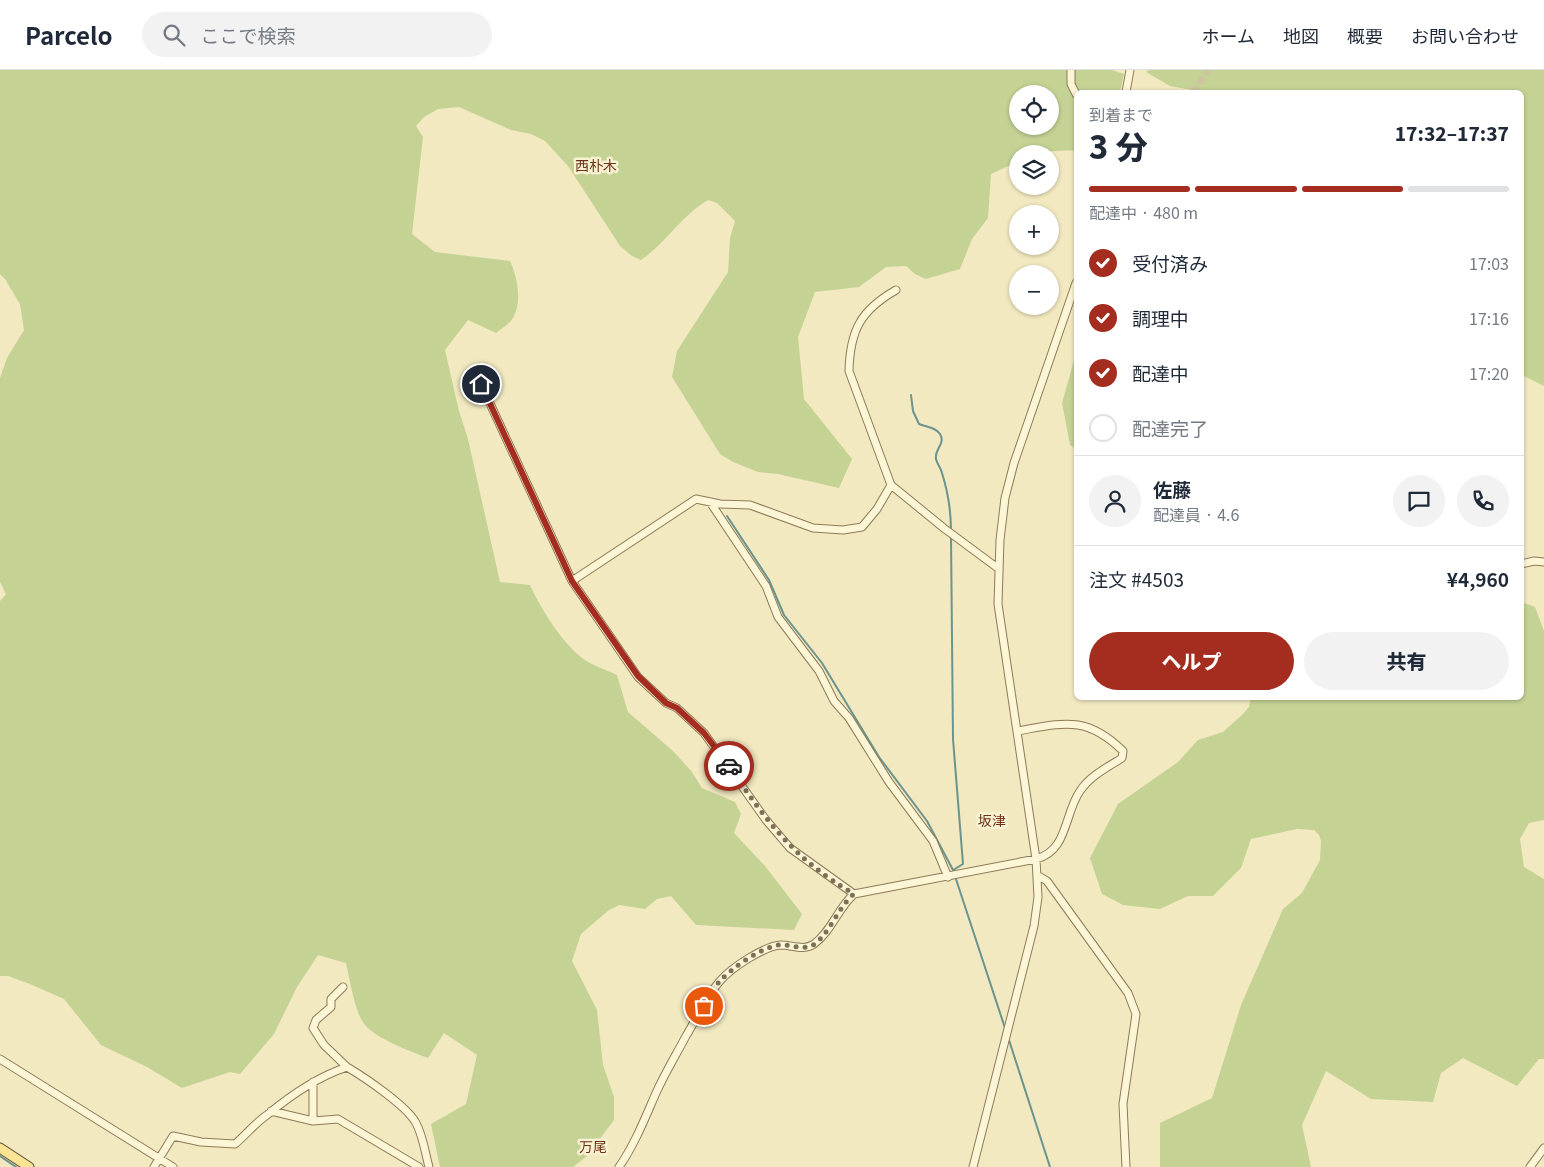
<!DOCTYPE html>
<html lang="ja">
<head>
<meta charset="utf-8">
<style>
	body { margin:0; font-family:Georgia,"Noto Sans JP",serif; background:#f2f2f3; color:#1f2937; height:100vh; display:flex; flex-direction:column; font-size:19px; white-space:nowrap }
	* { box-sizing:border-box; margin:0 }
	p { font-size:16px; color:#747a83 }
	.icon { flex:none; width:28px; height:28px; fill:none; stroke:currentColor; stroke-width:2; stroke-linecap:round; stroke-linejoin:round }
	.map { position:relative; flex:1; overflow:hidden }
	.side { position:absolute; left:1074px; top:20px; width:450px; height:610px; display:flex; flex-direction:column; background:#fff; border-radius:8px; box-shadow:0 1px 4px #0004 }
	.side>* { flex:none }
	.tools { position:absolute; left:1009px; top:15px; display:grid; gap:10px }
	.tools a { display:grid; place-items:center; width:50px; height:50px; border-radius:50%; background:#fff; box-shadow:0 1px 4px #0004; font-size:25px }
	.pin { position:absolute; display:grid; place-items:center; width:42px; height:42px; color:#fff; margin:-21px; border:2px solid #fff; border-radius:50%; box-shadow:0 1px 5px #0007 }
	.courier { position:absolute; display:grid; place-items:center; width:50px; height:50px; margin:-25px; border:4px solid #a42d20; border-radius:50%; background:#fff; color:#222; box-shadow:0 1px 6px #0007 }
	.headline em { font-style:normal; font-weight:800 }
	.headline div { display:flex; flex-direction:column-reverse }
	.headline { display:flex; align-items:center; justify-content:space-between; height:85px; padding:0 15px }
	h1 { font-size:32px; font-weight:800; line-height:38px }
	.bar { display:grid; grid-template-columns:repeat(4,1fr); gap:8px 5px; align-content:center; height:60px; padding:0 15px }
	.bar i { height:6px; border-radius:4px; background:#e0e1e3 }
	.bar .current { background:#a42d20 }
	.bar p { grid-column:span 4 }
	.line { display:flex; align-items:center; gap:12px; padding:0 15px; border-top:1px solid #e0e1e3 }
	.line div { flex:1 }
	.round { display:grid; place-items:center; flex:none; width:52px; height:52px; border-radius:26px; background:#f2f2f3 }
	ol { padding:0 15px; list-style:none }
	li { display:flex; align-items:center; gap:15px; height:55px }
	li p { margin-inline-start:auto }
	li .icon { padding:5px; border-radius:50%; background:#a42d20; color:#fff; stroke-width:4 }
	li:last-child { color:#747a83 }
	li i { width:28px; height:28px; border:2px solid #e0e1e3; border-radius:50% }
	.button { display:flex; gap:10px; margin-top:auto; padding:10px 15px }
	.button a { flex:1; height:58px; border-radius:30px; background:#a42d20; color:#fff; font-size:20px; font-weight:800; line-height:58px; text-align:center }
	.button a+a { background:#f2f2f3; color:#1f2937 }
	header { display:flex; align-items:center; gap:30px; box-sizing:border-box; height:70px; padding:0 25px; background:#fff; border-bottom:1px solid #e0e1e3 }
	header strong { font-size:24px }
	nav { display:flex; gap:28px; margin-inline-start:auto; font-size:18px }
	.search { width:350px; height:45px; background:#f2f2f3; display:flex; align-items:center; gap:12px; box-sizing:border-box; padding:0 18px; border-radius:28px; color:#747a83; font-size:19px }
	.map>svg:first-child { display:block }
	.green { fill:#c4d294; fill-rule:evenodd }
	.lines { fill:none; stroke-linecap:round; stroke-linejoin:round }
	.stream { stroke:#6a948e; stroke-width:2 }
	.minor-tunnel { stroke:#cec4a0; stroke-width:7; stroke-dasharray:7 3.5; stroke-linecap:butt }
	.minor-casing { stroke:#8e7a57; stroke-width:9 }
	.major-casing { stroke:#5c472b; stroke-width:11 }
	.minor { stroke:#fcf5d6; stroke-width:7 }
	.major { stroke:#f9e496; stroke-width:9 }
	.done { stroke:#7c7056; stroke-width:5; stroke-dasharray:0 9 }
	.route { stroke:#a42d20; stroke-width:6 }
	.labels { text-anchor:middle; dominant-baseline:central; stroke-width:5; stroke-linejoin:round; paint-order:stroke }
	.neighbourhood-label { font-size:14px; fill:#6e3217; stroke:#f9f2d2 }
</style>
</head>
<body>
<header>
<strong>Parcelo</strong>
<div class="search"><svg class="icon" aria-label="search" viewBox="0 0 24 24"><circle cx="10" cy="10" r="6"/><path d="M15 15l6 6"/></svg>ここで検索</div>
<nav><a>ホーム</a><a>地図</a><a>概要</a><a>お問い合わせ</a></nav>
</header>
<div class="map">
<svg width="1544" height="1097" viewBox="0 0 1544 1097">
	<rect width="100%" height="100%" fill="#f2e9c1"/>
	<path class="green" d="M0,0H1112L1124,4L1120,22H1076V81C1056,79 1038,84 1018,84L1017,92L991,104L988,148L972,169L960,199L926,209L915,204L906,196L886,197L859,217L815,222L798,267L804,329L852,389L839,418L778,404L758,402L733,392L720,384L672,307L677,281L728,202L730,168L735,151L717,133L708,130C682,145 666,173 641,190L632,186L620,176L568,96L545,71L531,64L511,60L459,37L438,39L424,47L416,56L423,67L412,164L435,182L510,191C517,206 522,230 514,246C511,253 502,258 496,263L468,250L445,280L459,341L468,369L500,512L530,515C541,539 563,575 585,590C594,596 607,600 617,605L628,642L673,681L692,702L702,718L735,732L741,744L734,763L765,796L802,844L794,860L696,855L671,826L657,829L645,839L619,835L609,840L581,864L572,891L597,940L603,995L614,1027V1050L587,1086L573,1097H440L431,1054L466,1034L477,985L444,963L428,988C412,982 377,969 366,956C355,945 350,909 346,893L318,885L297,917L274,964L240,1004L230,1002L182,1018L147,997L101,975L64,929L30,914L8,906H0V531L6,524L0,512V308L7,288L24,260L20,234L5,209L0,204ZM1018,24H1050V56H1018Z
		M1149,0H1544V316L1524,306L1521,307V22H1203L1170,16L1146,2Z
		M1076,283V379L1070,375L1062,333Z
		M1521,532L1535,537L1544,561V750L1529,753L1520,769L1524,797L1544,809V989H1539L1517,1016L1463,988L1441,1003L1433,1032L1371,1029L1326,1001L1302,1055L1311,1097H1160V1053L1212,1028L1241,935L1283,839L1302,823L1320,790L1321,771L1319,765L1314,760L1297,759L1251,769L1241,798L1213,826H1188L1160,839L1123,835L1102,824L1090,788L1118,734L1178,692L1198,670L1223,662L1243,644L1249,637L1251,628H1521Z"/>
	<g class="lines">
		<path class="stream" d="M911,325L913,341L919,354C926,357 936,357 940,364C946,374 934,379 936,389C937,394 941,398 942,403C948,422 951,441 951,461
			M727,446L769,510L784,545L822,593L879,687L927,751L953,800L1005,958
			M951,466L953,669L963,794L953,800
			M1008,967L1050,1097
			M0,1086L16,1097"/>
		<path class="minor-tunnel" d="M1193,22L1209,0"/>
		<g class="minor-casing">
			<path id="minor" d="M1071,0V14L1076,24
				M1126,22L1130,0
				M896,220C861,240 850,260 849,301L891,415L945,459L999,499
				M481,314L572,511L638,607L666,633L677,638L704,663L766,750L790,778L854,824
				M710,432L766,516L778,547L819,601L834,631L849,648L889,712L933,771L948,807
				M1521,494L1534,491L1544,492
				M572,511L696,429L720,434L750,435L813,458L843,460L862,457L877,439L891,415
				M1037,805L1047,811L1128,923L1136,944L1123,1034L1126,1097
				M343,917L331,929V937L316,950L313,958L324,975L347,997
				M0,989L173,1097
				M313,1012V1051L338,1049L419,1097
				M271,1041L313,1051
				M154,1097L173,1066L201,1072L235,1074C246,1065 255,1053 267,1045C291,1025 317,1007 347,997C364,1007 407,1036 416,1053C423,1066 425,1082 429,1097
				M619,1097C635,1074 645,1048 656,1023C665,1003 676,985 686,966C697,948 706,927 720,911C731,898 764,876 781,875C792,875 804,881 814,874C831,862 838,838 854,824L1036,789C1068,781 1064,744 1080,721C1090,706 1106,698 1122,688L1123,681C1086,645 1064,653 1017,661
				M973,1097L1034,856L1038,827L1036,789L998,534L1000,470L1005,428L1014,393L1076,213
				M1530,1097L1544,1078"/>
		</g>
		<g class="major-casing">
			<path id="major" d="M0,1078L29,1097"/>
		</g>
		<use href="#minor" class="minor"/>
		<use href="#major" class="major"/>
	</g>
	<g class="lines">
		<path class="done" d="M704,936C709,927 714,917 721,910C733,897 762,877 779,875C791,874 802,881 813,875C829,865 838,837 854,824C794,789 767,752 729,696"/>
		<path class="route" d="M481,314L572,511L638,606L666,633L677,638L704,663L729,696"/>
	</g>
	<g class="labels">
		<g class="neighbourhood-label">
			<text x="596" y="95">西朴木</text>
			<text x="992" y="750">坂津</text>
			<text x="593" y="1076">万尾</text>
		</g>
	</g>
</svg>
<div class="tools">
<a><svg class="icon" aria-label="locate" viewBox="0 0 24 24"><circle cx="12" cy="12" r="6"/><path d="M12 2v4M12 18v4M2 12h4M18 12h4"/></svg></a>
<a><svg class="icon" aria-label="layers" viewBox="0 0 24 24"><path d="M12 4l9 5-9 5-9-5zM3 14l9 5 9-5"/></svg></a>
<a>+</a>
<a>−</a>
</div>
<div class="pin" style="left:704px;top:936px;background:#ea580c"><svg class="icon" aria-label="bag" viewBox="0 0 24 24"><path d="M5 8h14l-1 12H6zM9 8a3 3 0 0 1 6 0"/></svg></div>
<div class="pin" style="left:481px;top:314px;background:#1f2937"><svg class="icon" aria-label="home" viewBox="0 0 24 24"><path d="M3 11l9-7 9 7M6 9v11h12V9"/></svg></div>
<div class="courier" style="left:729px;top:696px"><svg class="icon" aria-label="car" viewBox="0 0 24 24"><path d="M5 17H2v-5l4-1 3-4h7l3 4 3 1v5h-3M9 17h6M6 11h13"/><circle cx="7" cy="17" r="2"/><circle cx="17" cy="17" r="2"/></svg></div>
<section class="side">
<div class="headline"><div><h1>3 分</h1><p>到着まで</p></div><em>17:32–17:37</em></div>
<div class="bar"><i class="current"></i><i class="current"></i><i class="current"></i><i></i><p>配達中 · 480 m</p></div>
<ol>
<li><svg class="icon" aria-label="check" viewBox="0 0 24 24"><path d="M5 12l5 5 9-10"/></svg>受付済み<p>17:03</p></li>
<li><svg class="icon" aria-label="check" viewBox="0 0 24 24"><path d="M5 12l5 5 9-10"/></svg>調理中<p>17:16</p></li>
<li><svg class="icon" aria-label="check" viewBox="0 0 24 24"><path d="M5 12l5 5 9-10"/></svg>配達中<p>17:20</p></li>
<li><i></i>配達完了</li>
</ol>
<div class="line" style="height:90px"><a class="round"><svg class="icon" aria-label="person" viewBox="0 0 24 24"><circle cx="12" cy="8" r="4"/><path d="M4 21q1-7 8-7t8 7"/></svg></a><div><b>佐藤</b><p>配達員 · 4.6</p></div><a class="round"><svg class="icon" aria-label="chat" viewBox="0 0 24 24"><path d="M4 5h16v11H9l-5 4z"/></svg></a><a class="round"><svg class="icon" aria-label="phone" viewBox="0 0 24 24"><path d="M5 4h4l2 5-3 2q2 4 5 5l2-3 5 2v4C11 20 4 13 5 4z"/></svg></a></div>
<div class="line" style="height:65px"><div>注文 #4503</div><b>¥4,960</b></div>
<div class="button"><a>ヘルプ</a><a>共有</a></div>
</section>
</div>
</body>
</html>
